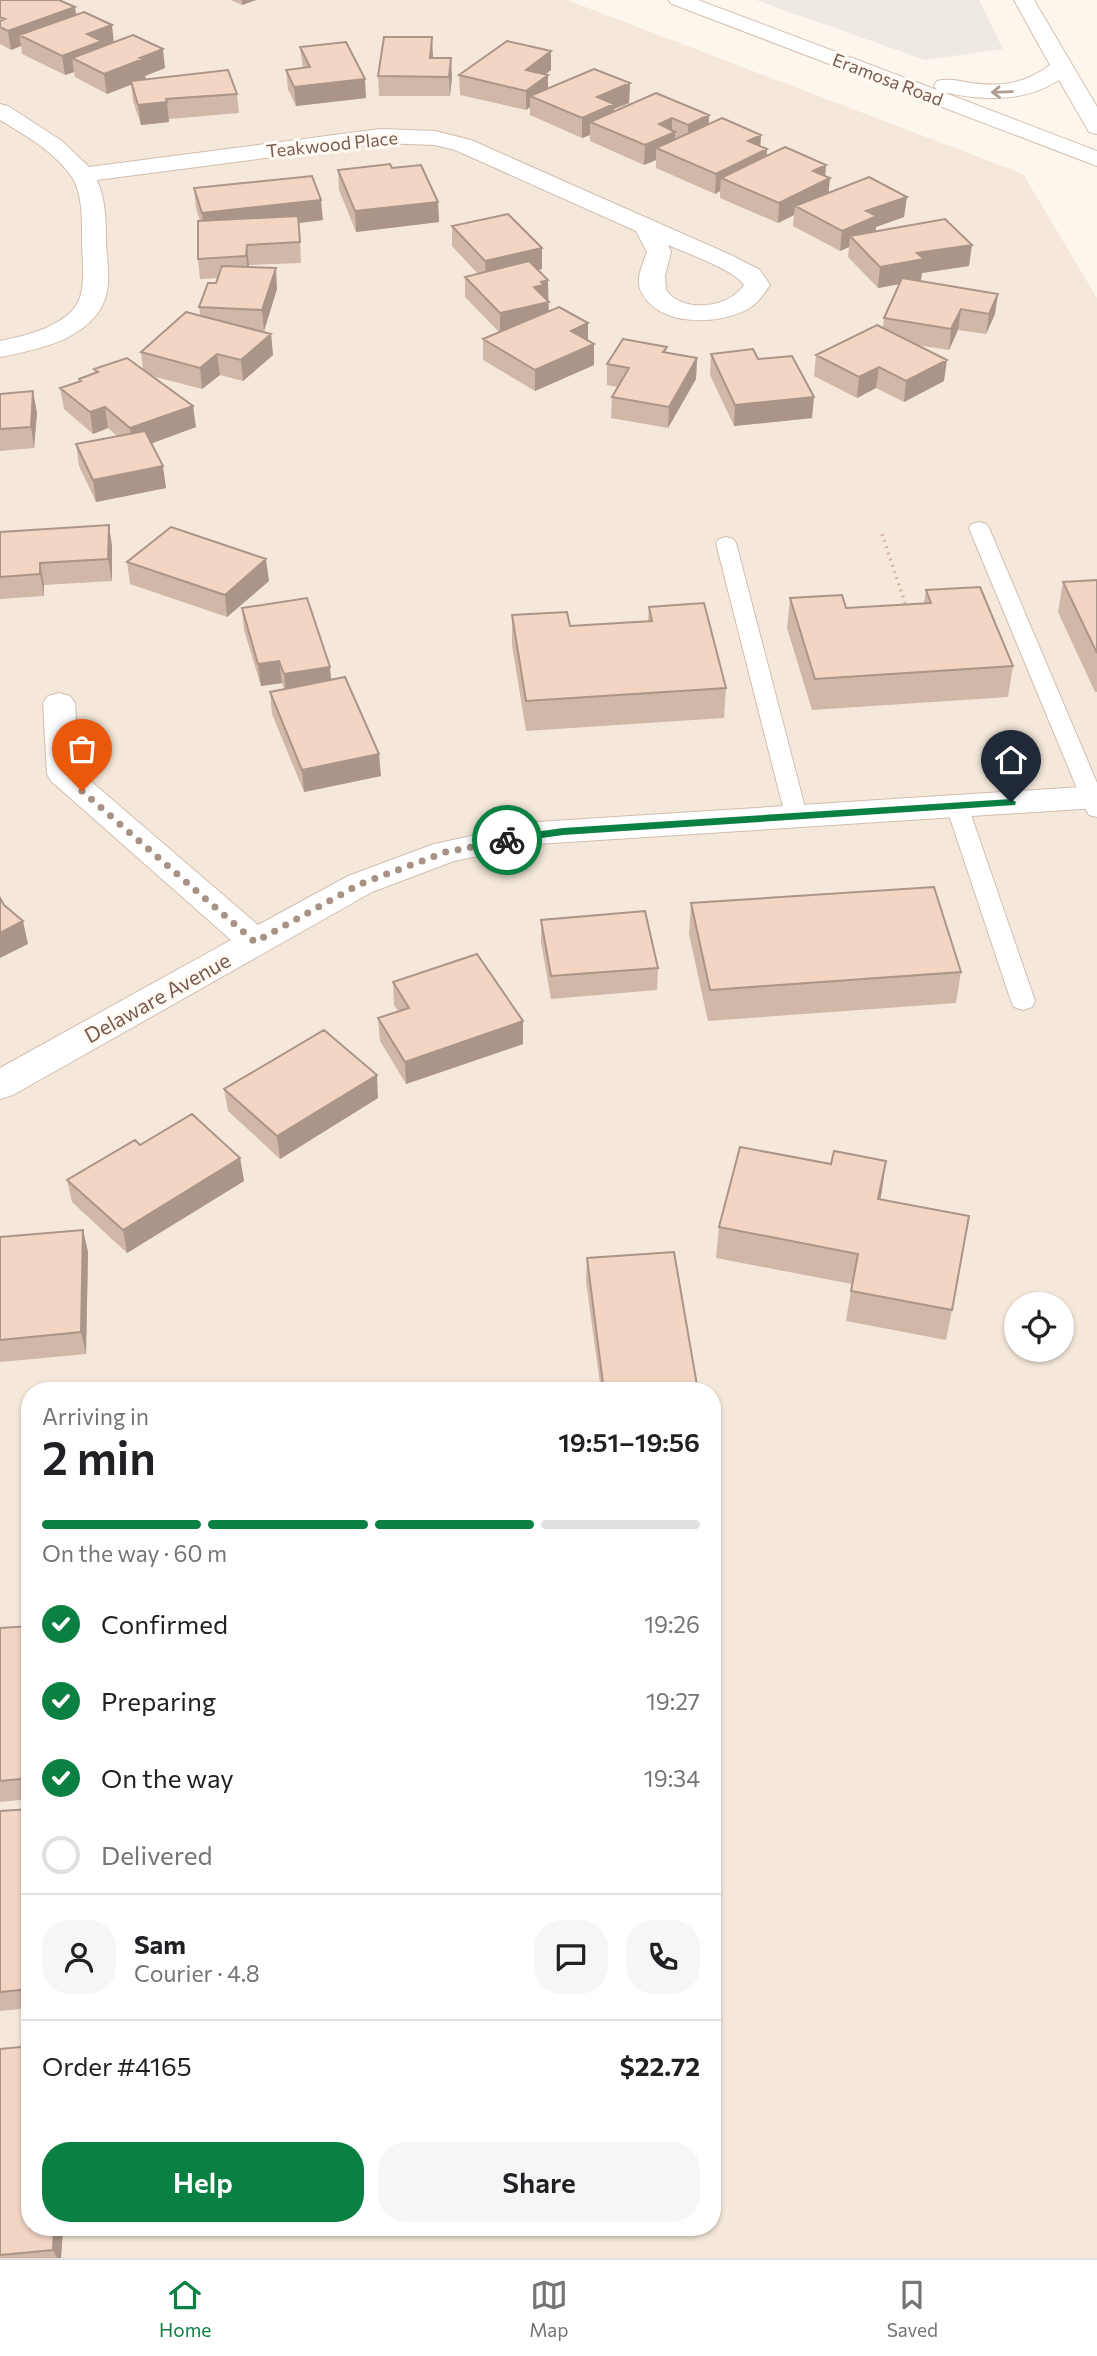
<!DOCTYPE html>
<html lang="en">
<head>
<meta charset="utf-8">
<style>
	body { margin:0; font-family:Commissioner,sans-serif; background:#f6f6f6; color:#202124; height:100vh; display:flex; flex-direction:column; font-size:26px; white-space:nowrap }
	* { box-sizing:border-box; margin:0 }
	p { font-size:23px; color:#757577 }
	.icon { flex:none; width:38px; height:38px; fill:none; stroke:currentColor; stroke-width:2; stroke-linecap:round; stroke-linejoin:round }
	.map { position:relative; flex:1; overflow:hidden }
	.sheet { position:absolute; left:21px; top:1382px; width:700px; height:854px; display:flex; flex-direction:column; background:#fff; border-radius:28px; box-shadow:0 2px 5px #0004 }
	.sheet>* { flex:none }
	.buttons { position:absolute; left:1004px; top:1292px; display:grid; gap:14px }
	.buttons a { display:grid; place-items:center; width:70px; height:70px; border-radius:50%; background:#fff; box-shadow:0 2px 5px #0004; font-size:35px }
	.pin { position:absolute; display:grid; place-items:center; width:60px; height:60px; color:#fff; margin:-72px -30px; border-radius:50% 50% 50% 0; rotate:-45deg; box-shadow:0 0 7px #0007 }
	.pin .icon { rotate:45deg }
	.courier { position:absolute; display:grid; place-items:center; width:70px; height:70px; margin:-35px; border:5px solid #0b8043; border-radius:50%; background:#fff; color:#222; box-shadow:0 2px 9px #0007 }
	.headline em { font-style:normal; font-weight:600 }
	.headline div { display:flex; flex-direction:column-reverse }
	.headline { display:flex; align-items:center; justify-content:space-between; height:119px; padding:0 21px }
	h1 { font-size:46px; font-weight:600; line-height:52px }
	.bar { display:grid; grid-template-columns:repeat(4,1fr); gap:10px 7px; align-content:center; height:84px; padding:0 21px }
	.bar i { height:9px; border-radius:5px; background:#e0e0e0 }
	.bar .selected { background:#0b8043 }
	.bar p { grid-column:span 4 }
	.line { display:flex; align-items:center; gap:18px; padding:0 21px; border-top:2px solid #e0e0e0 }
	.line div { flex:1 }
	.round { display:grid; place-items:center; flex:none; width:74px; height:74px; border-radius:28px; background:#f6f6f6 }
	ol { padding:0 21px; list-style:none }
	li { display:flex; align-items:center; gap:21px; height:77px }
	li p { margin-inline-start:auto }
	li .icon { padding:7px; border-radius:50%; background:#0b8043; color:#fff; stroke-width:4 }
	li:last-child { color:#757577 }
	li i { width:38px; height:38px; border:4px solid #e0e0e0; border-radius:50% }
	.button { display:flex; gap:14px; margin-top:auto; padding:14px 21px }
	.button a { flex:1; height:80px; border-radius:28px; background:#0b8043; color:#fff; font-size:28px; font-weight:600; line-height:80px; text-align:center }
	.button a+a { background:#f6f6f6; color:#202124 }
	.dock { display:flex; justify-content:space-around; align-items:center; height:98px; border-top:2px solid #e0e0e0; background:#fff; font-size:19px; color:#757577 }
	.dock a { display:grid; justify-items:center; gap:4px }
	.dock .selected { color:#0b8043 }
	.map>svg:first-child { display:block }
	.residential { fill:#f5e8da; fill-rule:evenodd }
	.industrial { fill:#efe9e4 }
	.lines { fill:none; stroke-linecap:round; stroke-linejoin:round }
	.lane-casing { stroke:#d1beb0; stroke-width:2 }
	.street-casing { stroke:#d1beb0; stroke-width:2 }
	.secondary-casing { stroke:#d6c0b0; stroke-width:2 }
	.path { stroke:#d9b8a5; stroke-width:3.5; stroke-dasharray:2 4.5; stroke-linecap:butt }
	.lane { fill:#fff; fill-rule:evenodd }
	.street { fill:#fff; fill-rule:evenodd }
	.secondary { fill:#fff; fill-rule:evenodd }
	.wall { fill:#d1b7a8 }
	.shaded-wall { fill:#aa9588 }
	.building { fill:#f3d5c3; stroke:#aa9588; stroke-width:2 }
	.oneway { stroke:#af9d94 }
	.route { fill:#0b8043 }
	.done { stroke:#a89285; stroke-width:7; stroke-dasharray:0 12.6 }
	.labels { text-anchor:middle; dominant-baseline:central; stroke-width:6; stroke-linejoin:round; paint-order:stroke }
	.far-street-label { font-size:18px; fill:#7a5c4d; stroke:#fffaf3 }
	.street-label { font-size:21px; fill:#7a5c4d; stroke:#fffaf3 }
</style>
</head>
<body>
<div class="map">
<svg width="1097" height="2258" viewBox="0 0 1097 2258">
	<rect width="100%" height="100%" fill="#fdf6ec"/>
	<path class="residential" d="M0,0H567L1023,174L1097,298V2258H0ZM1017,1304H1062V1349H1017ZM30,1391H712V2228H30Z"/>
	<path class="industrial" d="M756,0H979L1003,49L925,60Z"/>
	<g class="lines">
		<g class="lane-casing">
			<path id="lane" d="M979,522L986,524L989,528L1097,783V817L1089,815L1086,810L969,528L972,524Z
				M726,537L733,539L736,543L807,815L804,820L796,822L788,820L785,815L716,543L719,539Z
				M957,799L965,801L968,806L1035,1001L1032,1007L1023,1010L1014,1007L1011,1001L946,806L949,801Z"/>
		</g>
		<g class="street-casing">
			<path id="street" d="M0,104L8,106L62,141L89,167L380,129L435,131L471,140L733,256L760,270L770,285C763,295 758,303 748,309C718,326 655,327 640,289C636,278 643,263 647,252L636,231L455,150L435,145L380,143L97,180C106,201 106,222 106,244C107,261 111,282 105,299C91,339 37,350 0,357V341C25,336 68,326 79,300C86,283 82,259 82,240C82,220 83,195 72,177C55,152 25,135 0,120ZM668,245C686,253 735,270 744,285C729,308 683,314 666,290L665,276L671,252Z
				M59,693L70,696L75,703L79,771L258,925L348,876L434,844L537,822L1097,786V808L537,844L454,861L372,892L13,1095L0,1099V1068L231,940L51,781L47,774L43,703L48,696Z"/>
		</g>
		<g class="secondary-casing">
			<path id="secondary" d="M668,0H698L937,90L934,86L937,81C948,78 959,81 971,83C1001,87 1025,84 1050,65L1014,0H1034L1097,107V134L1089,132L1059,80C1024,103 980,101 940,91L1097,151V166L672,4Z"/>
		</g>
		<path class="path" d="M882,534L907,609"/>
		<use href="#lane" class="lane"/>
		<use href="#street" class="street"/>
		<use href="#secondary" class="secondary"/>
	</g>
	<path class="wall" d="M0,0L76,15L114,42L165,68L145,76L146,79L143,80L237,94L239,113L169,119V122L141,125L133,101L131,84L107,94L75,77L74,72L65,75L22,54L21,46L11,50L0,44Z
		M231,0H256L242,5Z
		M300,47L366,98L296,106L288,89L286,70L303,68Z
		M551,70L546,74L548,88L630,83L629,103L614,109V111L709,115V124L761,135L760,146L767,156L825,176L829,192L904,217L876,227L875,232L969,266L922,273L921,280H919L995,314L986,334L958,330L949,350L916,345L944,381L904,402L876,388L857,398L814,376L816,355L883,328L884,318L899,284L878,288L848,257L849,247L840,251L793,226L794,215L778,223L720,198V191L715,194L656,168V160L644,165L590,141V135L582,138L530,115V107L526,110L460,95L459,75Z
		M378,76L452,77L450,96H379Z
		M392,168L438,202L439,222L356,232L339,190L338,170Z
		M194,188L323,220L299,223L301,263L249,265V267L277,289L264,331L257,330L271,334L273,355L243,381L220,375L202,389L152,376L196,427L151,443L166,488L96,502L79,466L76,444L117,436L108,428L93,434L64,409L60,388L80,381L79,379L95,373L94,369H143L141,352L200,315L199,307L216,283L217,278L200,279L198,259L200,221L196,208Z
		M452,226L542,269L537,270L548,301L549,311L594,344V365L535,391L483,360V339L499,332L465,297V277L478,274L452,246Z
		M667,347L666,353L697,358L696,379L668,428L611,418L612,397L618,387L607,385V364Z
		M711,354L758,359L812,418L734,426L710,375Z
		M0,394L37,413L34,448L0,451Z
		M109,525L112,547V581L44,585V596L0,599V532Z
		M127,562L269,581L227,617L130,584Z
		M1097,580V692H1095L1058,612L1063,582Z
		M926,590L1013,666L1008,697L812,710L787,628L790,598L846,608L924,603Z
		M649,607L726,688L724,718L526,731L512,645V615L570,626L648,621Z
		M242,608L331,680L381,776L304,792L272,714L270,692L284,689L282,683L261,686L244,630Z
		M691,903L961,972L956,1003L708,1021L689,934Z
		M541,920L658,968L657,990L551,999L541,942Z
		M393,982L523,1021V1044L406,1084L380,1041L378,1018L398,1011L394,1005Z
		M224,1089L378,1098L280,1159L228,1111Z
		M140,1145L240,1158L244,1181L127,1253L72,1202L67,1180Z
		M880,1199L952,1310L946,1340L846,1321L852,1284L716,1258L719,1227Z
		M83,1230L88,1252L86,1354L0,1362V1237Z
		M587,1258L698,1391H601L586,1281Z
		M30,1626V1799L0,1802V1628Z
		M30,1809V2008L0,2011V1811Z
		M0,2049L63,2228L61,2258H0Z"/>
	<path class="shaded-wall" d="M242,0H256L242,5Z
		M75,7L78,26L19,35L21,46L11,50L8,31Z
		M112,25L114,44L72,58L74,72L65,75L62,56L87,34Z
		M432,37L433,56L431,77L430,58Z
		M163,49L165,68L145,76L146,79L107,94L104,74L140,58Z
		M551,51V70L526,89V70Z
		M451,58L452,77L450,96L449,77Z
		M548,75V94L530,96V107L526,110V91Z
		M365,79L366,98L296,106L294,87Z
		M630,83L629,103L614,109V124L590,122V135L582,138V118L597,97Z
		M167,102L169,122L141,125L138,105Z
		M709,115L708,135L688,144V125Z
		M672,118V133L675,132V151L656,148V160L644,165L645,145L659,124Z
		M761,135L760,153L767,149L766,169L721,178L720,191L715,194L716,174L748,141Z
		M826,165L825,181L830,178L828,198L795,206L794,215L778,223L779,203L813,171Z
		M907,197L904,217L876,227L875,237L850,236L849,247L840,251L842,231L866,211Z
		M321,200L323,220L299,223L301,263L300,242L204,233L202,213Z
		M438,202L439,222L356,232L355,211Z
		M247,245L249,265L248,277L246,256Z
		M972,245L969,266L922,273L921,280L878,288L880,267L917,253Z
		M542,248V269L486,282L485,261Z
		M276,268L277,289L264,331L262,310Z
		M548,280L549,323L500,334V313L541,282Z
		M998,294L995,314L986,334L989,314Z
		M961,309L958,330L949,350L951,329Z
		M588,323V344L571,331Z
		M271,334L273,355L243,381L241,360Z
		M594,344V365L535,391V370Z
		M217,354L220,375L202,389L200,368Z
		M697,358L696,379L668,428L669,407Z
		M947,360L944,381L904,402L906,381Z
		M879,367L876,388L857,398L859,377Z
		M33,391L37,413L34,448L31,427Z
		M814,397L812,418L734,426L735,405Z
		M193,406L196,427L134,450L130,428Z
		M105,407L108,428L93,434L90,412Z
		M163,466L166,488L96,502L93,480Z
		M109,525L112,547V581L108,559Z
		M266,559L269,581L227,617L225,595Z
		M40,563L44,585V596L40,574Z
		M279,661L282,683L261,686L258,664Z
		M330,667L332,689L286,696L284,674Z
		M379,754L381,776L304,792L302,770Z
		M23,921L28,944L0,958V933Z
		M523,1021V1044L406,1084L405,1062Z
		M377,1075L378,1098L280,1159L277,1136Z
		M240,1158L244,1181L127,1253L123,1230Z
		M886,1161L882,1191L874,1229L878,1199Z
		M83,1230L88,1252L86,1354L81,1332Z
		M54,2228H63L61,2258H57L53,2250Z"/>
	<path class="building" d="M1,0H59L75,7L8,31L0,27V21L5,19L0,17V1Z
		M84,12L112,25L87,34L102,41L62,56L19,35Z
		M133,35L163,49L140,58L143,59L104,74L72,58Z
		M384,37H432L430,58H451L449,77L378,76Z
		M507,41L551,51L526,70L548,75L526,91L459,75Z
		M346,42L365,79L294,87L286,70L310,67L300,47Z
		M594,69L630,83L597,97L614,104L582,118L530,96Z
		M228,70L237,94L166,99L167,102L138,105L131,81Z
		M656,93L709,115L688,125L672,118L659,124L675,132L645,145L590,122Z
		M722,118L761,135L748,141L767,149L716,174L656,148Z
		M785,147L826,165L813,171L830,178L779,203L721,178Z
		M390,164L392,168L421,165L438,202L355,211L338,170Z
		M312,176L321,200L202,213L194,188Z
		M869,177L907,197L866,211L877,216L842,231L795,206Z
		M508,214L542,248L485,261L452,226Z
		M298,216L300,242L247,245L246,256L198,259V221Z
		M945,219L972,245L917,253L924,259L880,267L850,236Z
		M529,261L548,280L541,282L544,285L534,287L549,302L500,313L465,277Z
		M222,266L276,268L262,310L199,307L208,283H216Z
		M902,278L998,294L989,314L961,309L951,329L884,318Z
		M559,307L588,323L571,331L594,344L535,370L483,339Z
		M186,312L271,334L241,360L217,354L200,368L141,352Z
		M877,325L947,360L906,381L879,367L859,377L816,355Z
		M623,339L667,347L663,352L697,358L669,407L612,397L629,368L607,364Z
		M753,349L758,359L792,356L814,397L735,405L711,354Z
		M127,358L193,406L130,428L105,407L90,412L60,388L81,381L79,379L98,372L94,369Z
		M33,391L31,427L0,429V394Z
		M145,431L163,466L93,480L76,444Z
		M109,525L108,559L40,563V574L0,577V532Z
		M171,527L266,559L225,595L127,562Z
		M1097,580V653L1063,582Z
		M980,587L1013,666L815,679L790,598L842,595L846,608L931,603L926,590Z
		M307,598L330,667L284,674L279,661L258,664L242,608Z
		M704,603L726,688L526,701L512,615L567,612L570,626L652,621L649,607Z
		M345,677L379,754L302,770L270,692Z
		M934,887L961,972L710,990L691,903Z
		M0,898L4,905L23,921L0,933Z
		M645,911L658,968L551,976L541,920Z
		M477,954L523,1021L405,1062L378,1018L409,1008L393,982Z
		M324,1030L377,1075L277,1136L224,1089Z
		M192,1114L240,1158L123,1230L67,1180L135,1140L140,1145Z
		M740,1147L831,1164L834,1151L886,1161L878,1199L969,1216L952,1310L851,1291L858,1254L719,1227Z
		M83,1230L81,1332L0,1340V1237Z
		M674,1252L698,1391H604L587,1258Z
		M30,1626V1778L0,1781V1628Z
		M30,1809V1989L0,1992V1811Z
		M30,2046V2228H54L53,2250L0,2255V2049Z"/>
	<defs><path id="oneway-shaft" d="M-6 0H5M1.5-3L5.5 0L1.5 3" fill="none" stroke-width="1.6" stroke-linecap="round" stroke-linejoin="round" transform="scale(1.75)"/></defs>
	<use class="oneway" href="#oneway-shaft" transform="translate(1002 92) rotate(178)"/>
	<path class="route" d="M1011,799L1016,802L1015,805L563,835L507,843L502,840L507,836L563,828Z"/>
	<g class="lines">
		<path class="done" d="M82,791L255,942L360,884L446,852L507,840"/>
	</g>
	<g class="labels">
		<g class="far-street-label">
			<text transform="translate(888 79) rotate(21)">Eramosa Road</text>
			<text transform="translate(332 144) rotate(-6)">Teakwood Place</text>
		</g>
		<g class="street-label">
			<text transform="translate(157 997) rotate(-29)">Delaware Avenue</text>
		</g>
	</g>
</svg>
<div class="buttons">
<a><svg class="icon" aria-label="locate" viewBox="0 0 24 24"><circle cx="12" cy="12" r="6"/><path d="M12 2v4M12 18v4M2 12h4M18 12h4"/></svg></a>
</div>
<div class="pin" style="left:82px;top:791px;background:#ea580c"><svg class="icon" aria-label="bag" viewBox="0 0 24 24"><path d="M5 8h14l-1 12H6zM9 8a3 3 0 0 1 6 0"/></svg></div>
<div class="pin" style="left:1011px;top:802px;background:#1f2937"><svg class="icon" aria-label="home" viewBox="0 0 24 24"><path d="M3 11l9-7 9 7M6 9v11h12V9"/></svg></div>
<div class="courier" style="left:507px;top:840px"><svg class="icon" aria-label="bike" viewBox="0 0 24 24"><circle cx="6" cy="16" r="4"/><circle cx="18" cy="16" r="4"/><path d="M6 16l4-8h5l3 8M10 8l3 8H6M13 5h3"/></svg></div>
<section class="sheet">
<div class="headline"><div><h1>2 min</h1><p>Arriving in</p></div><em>19:51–19:56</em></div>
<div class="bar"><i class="selected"></i><i class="selected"></i><i class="selected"></i><i></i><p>On the way · 60 m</p></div>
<ol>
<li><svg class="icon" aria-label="check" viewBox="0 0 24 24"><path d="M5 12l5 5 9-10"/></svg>Confirmed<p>19:26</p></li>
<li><svg class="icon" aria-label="check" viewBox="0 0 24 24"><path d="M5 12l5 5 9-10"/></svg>Preparing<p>19:27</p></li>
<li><svg class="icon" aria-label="check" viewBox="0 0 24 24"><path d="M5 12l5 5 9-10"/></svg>On the way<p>19:34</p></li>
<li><i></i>Delivered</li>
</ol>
<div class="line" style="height:126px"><a class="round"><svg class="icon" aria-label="person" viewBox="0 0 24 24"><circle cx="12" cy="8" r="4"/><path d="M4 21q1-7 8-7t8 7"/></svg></a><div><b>Sam</b><p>Courier · 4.8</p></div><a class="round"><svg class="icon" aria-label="chat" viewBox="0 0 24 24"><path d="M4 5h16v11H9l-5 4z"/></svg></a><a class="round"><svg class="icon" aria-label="phone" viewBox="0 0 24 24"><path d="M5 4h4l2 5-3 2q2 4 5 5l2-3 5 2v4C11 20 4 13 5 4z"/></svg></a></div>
<div class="line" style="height:91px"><div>Order #4165</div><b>$22.72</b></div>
<div class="button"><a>Help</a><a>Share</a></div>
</section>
</div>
<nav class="dock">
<a class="selected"><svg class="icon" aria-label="home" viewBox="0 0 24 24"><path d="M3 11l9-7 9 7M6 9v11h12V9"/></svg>Home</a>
<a><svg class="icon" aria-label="map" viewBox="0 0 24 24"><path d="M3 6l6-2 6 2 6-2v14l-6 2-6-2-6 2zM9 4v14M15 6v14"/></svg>Map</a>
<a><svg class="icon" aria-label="saved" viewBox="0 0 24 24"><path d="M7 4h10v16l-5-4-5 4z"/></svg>Saved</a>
</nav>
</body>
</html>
